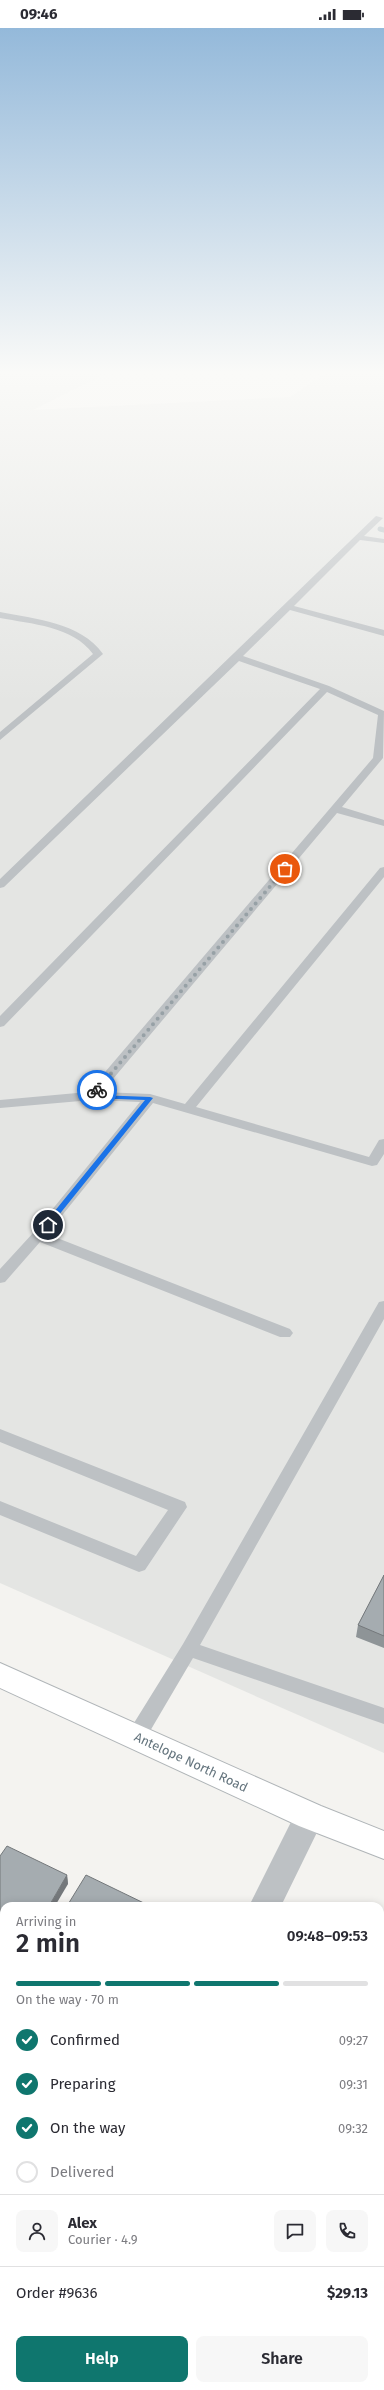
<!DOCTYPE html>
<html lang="en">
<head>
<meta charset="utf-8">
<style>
	body { margin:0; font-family:"Fira Sans",sans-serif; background:#f7f7f7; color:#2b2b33; height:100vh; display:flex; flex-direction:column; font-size:15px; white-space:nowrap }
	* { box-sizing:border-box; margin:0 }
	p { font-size:13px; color:#7c7c81 }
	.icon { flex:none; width:22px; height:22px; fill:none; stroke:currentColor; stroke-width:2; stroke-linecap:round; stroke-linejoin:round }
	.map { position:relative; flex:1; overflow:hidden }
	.drawer { position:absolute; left:0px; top:1874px; width:384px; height:488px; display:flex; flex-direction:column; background:#fff; border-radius:12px 12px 0 0; box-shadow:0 2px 10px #0003 }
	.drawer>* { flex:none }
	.pin { position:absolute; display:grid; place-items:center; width:34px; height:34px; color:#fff; margin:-17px; border:2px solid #fff; border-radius:50%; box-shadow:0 1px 4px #0007 }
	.courier { position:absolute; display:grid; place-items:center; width:40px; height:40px; margin:-20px; border:3px solid #1a73e8; border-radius:50%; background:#fff; color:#222; box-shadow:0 1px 5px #0007 }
	.overview em { font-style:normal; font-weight:600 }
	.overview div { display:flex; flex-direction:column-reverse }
	.overview { display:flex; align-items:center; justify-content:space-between; height:68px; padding:0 16px }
	h1 { font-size:26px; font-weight:600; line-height:30px }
	.bar { display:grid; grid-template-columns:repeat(4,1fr); gap:6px 4px; align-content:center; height:48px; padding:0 16px }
	.bar i { height:5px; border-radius:3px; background:#e1e1e2 }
	.bar .current { background:#0f766e }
	.bar p { grid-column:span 4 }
	.line { display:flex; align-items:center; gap:10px; padding:0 16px; border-top:1px solid #e1e1e2 }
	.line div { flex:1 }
	.round { display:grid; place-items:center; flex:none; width:42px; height:42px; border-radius:8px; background:#f7f7f7 }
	ol { padding:0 16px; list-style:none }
	li { display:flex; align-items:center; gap:12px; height:44px }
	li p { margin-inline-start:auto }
	li .icon { padding:4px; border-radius:50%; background:#0f766e; color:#fff; stroke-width:4 }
	li:last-child { color:#7c7c81 }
	li i { width:22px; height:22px; border:2px solid #e1e1e2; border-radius:50% }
	.cta { display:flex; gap:8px; margin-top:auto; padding:8px 16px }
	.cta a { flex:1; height:46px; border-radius:8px; background:#0f766e; color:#fff; font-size:16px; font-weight:600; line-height:46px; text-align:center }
	.cta a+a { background:#f7f7f7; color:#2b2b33 }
	.status { display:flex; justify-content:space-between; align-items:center; height:28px; padding:0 20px; background:#fff; direction:ltr }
	.status svg { height:11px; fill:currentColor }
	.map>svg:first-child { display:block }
	.built { fill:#e4e5e3 }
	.green { fill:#d5dad1 }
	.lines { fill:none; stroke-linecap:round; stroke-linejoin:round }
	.stream { stroke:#b6c1c5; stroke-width:5 }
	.secondary-casing { stroke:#b0b5b8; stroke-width:2 }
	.service { fill:#bdc1c4; fill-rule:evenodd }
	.minor { fill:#bdc1c4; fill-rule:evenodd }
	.secondary { fill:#fff; fill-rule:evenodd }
	.wall { fill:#8e9497 }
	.shaded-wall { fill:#74787b }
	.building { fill:#a5acb0; stroke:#74787b }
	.route { fill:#1a73e8 }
	.done { stroke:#97a1a6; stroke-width:4; stroke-dasharray:0 7.2 }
	.labels { text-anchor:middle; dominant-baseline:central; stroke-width:4; stroke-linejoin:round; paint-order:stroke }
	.near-street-label { font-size:13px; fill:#65757e; stroke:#fff }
</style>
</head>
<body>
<div class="status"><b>09:46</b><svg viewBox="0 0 49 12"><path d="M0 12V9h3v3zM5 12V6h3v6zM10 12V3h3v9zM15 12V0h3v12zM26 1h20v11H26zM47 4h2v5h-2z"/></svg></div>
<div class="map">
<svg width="384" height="2362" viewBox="0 0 384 2362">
	<rect width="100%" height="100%" fill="#f4f3f0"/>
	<path class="built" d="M0,345H107L33,382L290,369L326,345H384V1725L0,1555Z"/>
	<path class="green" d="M380,2175L384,2177V2362H90L92,2358H380Z"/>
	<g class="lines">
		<path class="stream" d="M380,501L384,502"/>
		<g class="secondary-casing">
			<path id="secondary" d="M0,1635L321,1778L384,1803V1831L299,1798L0,1660Z"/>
		</g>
		<path class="service" d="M376,488L383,490L364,508L384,511V515L360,512L294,578L384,602V608L290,582L243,628L329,658L384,683L383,730L342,779L384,792V798L337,785L102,1064L150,1066L185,1076L380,840L384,839V849L196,1079L369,1129L379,1112L384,1111V1126L377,1137L372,1138L153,1075L47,1206L290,1301L293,1305L290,1309H280L40,1214L5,1254L0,1255V1241L33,1205L140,1074L92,1072L0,1080V1072L88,1064L373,730L378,687L327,664L4,998L0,999V988L320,661L239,633L4,859L0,860V851Z
			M0,584C35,591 80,594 103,626L0,712V704L93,626C73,598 31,596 0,590Z
			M384,1273V1291L200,1617L384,1680V1696L193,1630L143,1715L136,1717L129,1715L127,1709L129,1703L183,1616L379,1274Z
			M0,1401L185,1474L187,1479L145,1542L139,1544L0,1487V1473L136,1528L168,1482L0,1414Z
			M380,2218L384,2219V2245L380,2244Z"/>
		<path class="minor" d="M310,1774L321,1778L325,1788L281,1878H249L299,1778Z
			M0,2010L4,2012V2046L0,2044Z
			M7,2358H45L43,2362H5Z"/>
		<use href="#secondary" class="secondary"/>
	</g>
	<path class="wall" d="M384,1547V1620L356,1609L358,1597Z
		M0,1828L67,1847L68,1856L4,1878V1953L0,1951Z"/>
	<path class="shaded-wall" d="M67,1847L68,1856L55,1878H49Z"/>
	<path class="building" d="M384,1547V1608L358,1597Z
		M7,1818L67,1847L49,1878H4V1945L0,1943V1828Z
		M86,1847L150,1878H67Z"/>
	<linearGradient id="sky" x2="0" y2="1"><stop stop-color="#94b9da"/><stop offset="0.51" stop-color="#fafaf8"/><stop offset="1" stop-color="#fafaf8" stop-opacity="0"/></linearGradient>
	<rect width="384" height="676" fill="url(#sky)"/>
	<path class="route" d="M97,1060L100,1062L97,1067L150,1069L153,1070L50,1198H45V1195L145,1072L90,1070Z"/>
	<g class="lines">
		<path class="done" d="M97,1062L285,841"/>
	</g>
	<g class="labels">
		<g class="near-street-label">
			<text transform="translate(191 1734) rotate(25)">Antelope North Road</text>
		</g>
	</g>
</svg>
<div class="pin" style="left:285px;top:841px;background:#ea580c"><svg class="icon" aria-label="bag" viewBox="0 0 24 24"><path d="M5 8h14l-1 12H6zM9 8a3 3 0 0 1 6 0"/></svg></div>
<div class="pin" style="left:48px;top:1197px;background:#1f2937"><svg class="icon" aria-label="home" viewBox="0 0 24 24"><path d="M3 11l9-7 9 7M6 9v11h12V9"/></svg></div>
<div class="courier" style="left:97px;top:1062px"><svg class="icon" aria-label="bike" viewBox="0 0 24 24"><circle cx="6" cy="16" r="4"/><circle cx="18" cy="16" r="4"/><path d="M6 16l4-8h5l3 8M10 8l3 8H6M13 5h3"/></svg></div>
<section class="drawer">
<div class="overview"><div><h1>2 min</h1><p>Arriving in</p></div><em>09:48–09:53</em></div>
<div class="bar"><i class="current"></i><i class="current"></i><i class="current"></i><i></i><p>On the way · 70 m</p></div>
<ol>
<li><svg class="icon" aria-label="check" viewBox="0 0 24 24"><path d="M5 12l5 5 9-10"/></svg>Confirmed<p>09:27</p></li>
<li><svg class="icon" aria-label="check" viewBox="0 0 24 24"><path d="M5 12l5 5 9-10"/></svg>Preparing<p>09:31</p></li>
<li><svg class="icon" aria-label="check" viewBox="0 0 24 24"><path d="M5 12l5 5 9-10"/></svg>On the way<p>09:32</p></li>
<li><i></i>Delivered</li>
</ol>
<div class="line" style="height:72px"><a class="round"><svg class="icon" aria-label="person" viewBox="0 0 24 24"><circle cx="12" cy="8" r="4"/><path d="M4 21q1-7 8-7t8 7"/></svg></a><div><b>Alex</b><p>Courier · 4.9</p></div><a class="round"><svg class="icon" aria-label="chat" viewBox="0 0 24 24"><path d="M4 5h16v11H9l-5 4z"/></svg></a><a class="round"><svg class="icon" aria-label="phone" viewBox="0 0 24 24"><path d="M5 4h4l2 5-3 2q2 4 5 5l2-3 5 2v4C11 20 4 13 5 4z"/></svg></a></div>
<div class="line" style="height:52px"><div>Order #9636</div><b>$29.13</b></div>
<div class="cta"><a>Help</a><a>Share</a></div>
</section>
</div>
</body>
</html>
